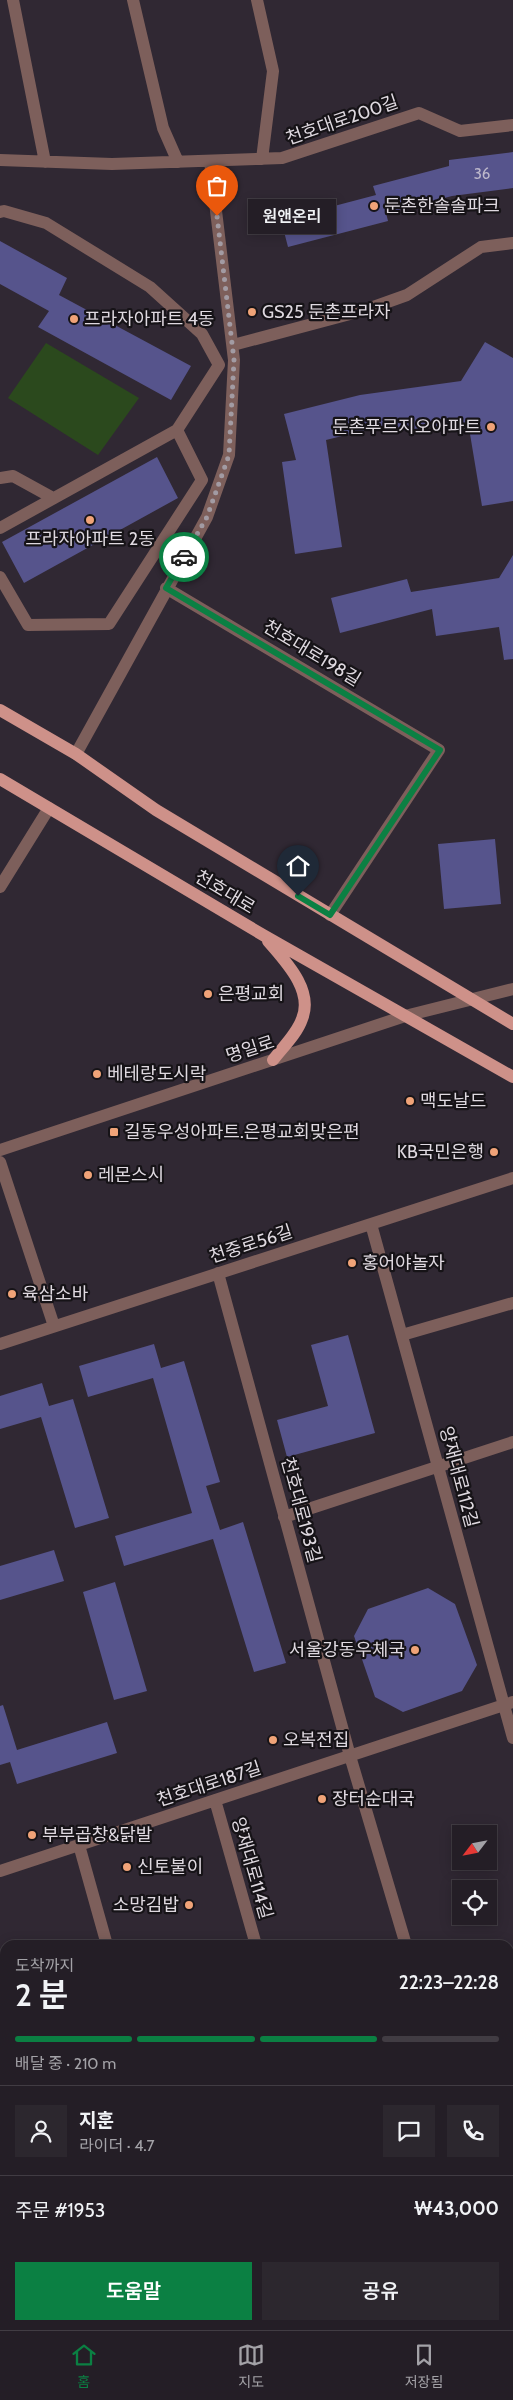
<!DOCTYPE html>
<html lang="ko">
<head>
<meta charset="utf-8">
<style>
	body { margin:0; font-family:Cabin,"Noto Sans KR",sans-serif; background:#2c272e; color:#f1f3f6; height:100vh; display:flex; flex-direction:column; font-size:19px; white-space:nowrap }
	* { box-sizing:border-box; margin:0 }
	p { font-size:16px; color:#a3a2a7 }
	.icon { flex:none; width:28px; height:28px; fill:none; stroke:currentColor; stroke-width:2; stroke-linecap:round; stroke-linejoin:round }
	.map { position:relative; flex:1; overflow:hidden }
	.drawer { position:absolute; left:0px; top:1940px; width:514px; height:390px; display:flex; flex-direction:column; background:#241e26; border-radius:15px 15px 0 0; box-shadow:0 2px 12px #0003,0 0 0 1px #413c43 }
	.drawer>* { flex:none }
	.needle { width:32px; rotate:238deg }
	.controls { position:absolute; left:452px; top:1825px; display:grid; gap:10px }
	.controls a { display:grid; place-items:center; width:45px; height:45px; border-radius:0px; background:#241e26; box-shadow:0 2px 12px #0003,0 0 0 1px #413c43; font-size:25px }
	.pin { position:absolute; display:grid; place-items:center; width:42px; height:42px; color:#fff; margin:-51px -21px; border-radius:50% 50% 50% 0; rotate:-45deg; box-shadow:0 0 5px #0007 }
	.pin .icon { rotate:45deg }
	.courier { position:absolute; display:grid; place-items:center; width:50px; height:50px; margin:-25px; border:4px solid #0b8043; border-radius:50%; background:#fff; color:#222; box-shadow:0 1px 6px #0007 }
	.bubble { position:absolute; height:35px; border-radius:0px; background:#241e26; box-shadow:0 2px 12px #0003,0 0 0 1px #413c43; font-size:16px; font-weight:600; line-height:35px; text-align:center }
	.head em { font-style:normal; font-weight:600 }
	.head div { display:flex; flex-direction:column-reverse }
	.head { display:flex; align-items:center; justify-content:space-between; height:85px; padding:0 15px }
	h1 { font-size:32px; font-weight:600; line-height:38px }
	.bar { display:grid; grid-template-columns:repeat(4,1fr); gap:8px 5px; align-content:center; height:60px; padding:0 15px }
	.bar i { height:6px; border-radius:4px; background:#413c43 }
	.bar .active { background:#0b8043 }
	.bar p { grid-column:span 4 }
	.line { display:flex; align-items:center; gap:12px; padding:0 15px; border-top:1px solid #413c43 }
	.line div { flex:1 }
	.round { display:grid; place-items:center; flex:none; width:52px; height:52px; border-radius:0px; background:#2c272e }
	.cta { display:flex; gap:10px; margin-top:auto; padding:10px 15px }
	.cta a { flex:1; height:58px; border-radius:0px; background:#0b8043; color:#fff; font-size:20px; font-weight:600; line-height:58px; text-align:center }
	.cta a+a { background:#2c272e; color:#f1f3f6 }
	.tab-bar { display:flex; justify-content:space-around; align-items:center; height:70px; border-top:1px solid #413c43; background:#241e26; font-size:14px; color:#a3a2a7 }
	.tab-bar a { display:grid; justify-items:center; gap:2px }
	.tab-bar .active { color:#0b8043 }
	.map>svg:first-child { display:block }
	.green { fill:#2b491d }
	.building { fill:#56548c }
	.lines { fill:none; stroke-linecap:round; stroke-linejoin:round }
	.minor { stroke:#7d5f5b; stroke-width:12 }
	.tertiary { stroke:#7d5f5b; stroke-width:12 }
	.primary { stroke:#ce9189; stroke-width:12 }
	.done { stroke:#a29ba3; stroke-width:5; stroke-dasharray:0 9 }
	.route { stroke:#0b8043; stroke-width:6 }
	.poi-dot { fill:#f0a378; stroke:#161317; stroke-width:2 }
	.labels { text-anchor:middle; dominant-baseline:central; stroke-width:4.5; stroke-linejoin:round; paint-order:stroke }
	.number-label { font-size:15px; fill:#bdb8cb }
	.street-label { font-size:18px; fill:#dfd9e0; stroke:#161317 }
	.poi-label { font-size:18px; fill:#dfd9e0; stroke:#161317; text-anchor:start }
</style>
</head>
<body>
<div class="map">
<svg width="513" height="2330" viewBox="0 0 513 2330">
	<rect width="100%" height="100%" fill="#302833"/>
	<path class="green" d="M46,343L139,398L98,455L8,398Z"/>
	<path class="building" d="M513,152V188L452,196L386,213L388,221L288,247L281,220L376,195L373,186L449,166V160Z
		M0,241L67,278L59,295L191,366L171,400L38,327L49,311L0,284Z
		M485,342L513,358V501L482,506L468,422L392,432L390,424L326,440L342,547L295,554L282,462L296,460L284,414L360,395L461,381Z
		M157,457L178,498L24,583L2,542Z
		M513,555V659L504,660L499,627L436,636L432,609L340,633L331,598L407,579L411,592L499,578Z
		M495,839L501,904L444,909L438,844Z
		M348,1335L375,1433L287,1457L277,1420L328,1406L311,1345Z
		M154,1344L161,1368L184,1361L220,1482L206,1486L220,1530L243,1522L286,1663L254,1672L213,1539L124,1566L115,1536L192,1513L153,1378L88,1397L79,1366Z
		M42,1383L49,1406L73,1399L109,1518L75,1528L41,1417L0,1429V1396Z
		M54,1550L64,1581L0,1600V1566Z
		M115,1582L147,1691L114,1700L83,1592Z
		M428,1588L455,1604L477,1665L462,1691L403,1712L375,1697L354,1636L368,1609Z
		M3,1705L17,1750L107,1722L117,1753L17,1784L10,1762L0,1765V1706Z"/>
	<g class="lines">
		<path class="minor" d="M13,0L45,162
			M133,0L163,128L178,162
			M257,0L273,71L262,159
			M0,160L112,164L282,158L419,113L460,131L513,125
			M0,212L4,211L46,223L150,287L202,334L219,365L177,430L0,528
			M233,345L365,310L407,295L481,247L513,243
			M0,478L13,476L53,498
			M0,577L28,625L109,624L202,480L177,430
			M166,588L439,750L330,915
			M76,754L207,517L229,455L234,360L210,161
			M0,887L49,808
			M0,1162L54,1326
			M371,1224L513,1738
			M218,1273L350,1756L406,1945
			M402,1335L513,1303
			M0,1344L513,1178
			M284,1517L513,1442
			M215,1800L256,1945
			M79,1845L107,1945
			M0,1871L513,1702
			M509,2013L513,2012
			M0,2076L5,2094
			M509,2155L513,2159
			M0,2181L5,2179
			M509,2213L513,2212
			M69,2325L70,2330
			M216,2325L217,2330
			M361,2325L362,2330"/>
		<path class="tertiary" d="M0,1150L405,1016L513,989"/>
		<path class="primary" d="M0,710L76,754L156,810L513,1024
			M0,779L263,935L513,1077
			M268,941C285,961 314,990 302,1019C297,1034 282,1048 273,1060"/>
	</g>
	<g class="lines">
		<path class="done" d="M184,557L207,517L229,455L234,360L217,216"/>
		<path class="route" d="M184,557L166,588L440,750L330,915L298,896"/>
	</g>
	<g class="poi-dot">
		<circle cx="374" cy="206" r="5"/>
		<circle cx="252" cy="312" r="5"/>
		<circle cx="74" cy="319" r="5"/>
		<circle cx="491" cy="427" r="5"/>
		<circle cx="90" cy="520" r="5"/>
		<circle cx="208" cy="994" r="5"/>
		<circle cx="97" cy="1074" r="5"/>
		<circle cx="410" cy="1101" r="5"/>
		<rect x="109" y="1127" width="10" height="10" rx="2.5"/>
		<circle cx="494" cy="1152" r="5"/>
		<circle cx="88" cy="1175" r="5"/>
		<circle cx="352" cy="1263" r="5"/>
		<circle cx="12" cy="1294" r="5"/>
		<circle cx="415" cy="1650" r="5"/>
		<circle cx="273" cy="1740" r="5"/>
		<circle cx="322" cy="1799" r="5"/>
		<circle cx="32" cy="1835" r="5"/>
		<circle cx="127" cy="1867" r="5"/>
		<circle cx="189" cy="1905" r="5"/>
	</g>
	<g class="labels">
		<g class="number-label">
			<text x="482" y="174">36</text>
		</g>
		<g class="street-label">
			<text transform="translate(342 120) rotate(-19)">천호대로200길</text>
			<text transform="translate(312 653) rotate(31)">천호대로198길</text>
			<text transform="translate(225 892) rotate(31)">천호대로</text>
			<text transform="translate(250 1049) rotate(-18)">명일로</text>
			<text transform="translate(251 1244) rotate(-18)">천중로56길</text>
			<text transform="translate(459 1477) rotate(75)">양재대로112길</text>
			<text transform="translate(301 1510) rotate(75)">천호대로193길</text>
			<text transform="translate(209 1784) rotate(-18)">천호대로187길</text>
			<text transform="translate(252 1868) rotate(74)">양재대로114길</text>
		</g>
		<g class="poi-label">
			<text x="384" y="206">둔촌한솔솔파크</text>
			<text x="262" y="312">GS25 둔촌프라자</text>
			<text x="84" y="319">프라자아파트 4동</text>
			<text x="481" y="427" text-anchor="end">둔촌푸르지오아파트</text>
			<text x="90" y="539" text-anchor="middle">프라자아파트 2동</text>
			<text x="218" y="994">은평교회</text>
			<text x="107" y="1074">베테랑도시락</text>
			<text x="420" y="1101">맥도날드</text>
			<text x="124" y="1132">길동우성아파트.은평교회맞은편</text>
			<text x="484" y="1152" text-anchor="end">KB국민은행</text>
			<text x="98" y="1175">레몬스시</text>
			<text x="362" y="1263">홍어야놀자</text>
			<text x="22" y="1294">육삼소바</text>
			<text x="405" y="1650" text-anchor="end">서울강동우체국</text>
			<text x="283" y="1740">오복전집</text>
			<text x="332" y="1799">장터순대국</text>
			<text x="42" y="1835">부부곱창&amp;닭발</text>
			<text x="137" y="1867">신토불이</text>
			<text x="179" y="1905" text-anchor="end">소망김밥</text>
		</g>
	</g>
</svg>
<div class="controls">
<a><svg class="needle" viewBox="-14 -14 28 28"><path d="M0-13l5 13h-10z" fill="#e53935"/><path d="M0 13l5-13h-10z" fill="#a3a2a7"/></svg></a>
<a><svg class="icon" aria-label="locate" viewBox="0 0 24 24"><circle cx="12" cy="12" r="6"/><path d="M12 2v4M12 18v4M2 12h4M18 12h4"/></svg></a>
</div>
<div class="pin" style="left:217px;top:216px;background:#ea580c"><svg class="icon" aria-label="bag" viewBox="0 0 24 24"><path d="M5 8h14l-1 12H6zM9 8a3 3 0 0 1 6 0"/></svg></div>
<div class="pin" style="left:298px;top:896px;background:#1f2937"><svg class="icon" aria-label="home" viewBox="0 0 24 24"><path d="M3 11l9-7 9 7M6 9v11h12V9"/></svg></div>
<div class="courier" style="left:184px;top:557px"><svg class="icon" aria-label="car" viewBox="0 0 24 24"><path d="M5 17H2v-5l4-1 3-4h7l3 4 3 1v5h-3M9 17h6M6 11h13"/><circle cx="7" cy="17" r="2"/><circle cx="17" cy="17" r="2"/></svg></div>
<div class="bubble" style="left:248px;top:199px;width:88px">원앤온리</div>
<section class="drawer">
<div class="head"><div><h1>2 분</h1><p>도착까지</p></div><em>22:23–22:28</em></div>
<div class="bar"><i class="active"></i><i class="active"></i><i class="active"></i><i></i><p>배달 중 · 210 m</p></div>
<div class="line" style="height:90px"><a class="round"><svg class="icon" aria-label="person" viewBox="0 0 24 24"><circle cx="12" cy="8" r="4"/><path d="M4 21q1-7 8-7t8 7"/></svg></a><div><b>지훈</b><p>라이더 · 4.7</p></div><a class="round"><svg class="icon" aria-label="chat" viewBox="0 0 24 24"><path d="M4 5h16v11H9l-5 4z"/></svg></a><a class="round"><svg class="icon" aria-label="phone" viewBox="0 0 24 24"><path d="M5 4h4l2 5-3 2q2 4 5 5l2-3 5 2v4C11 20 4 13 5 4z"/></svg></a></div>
<div class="line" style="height:65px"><div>주문 #1953</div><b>₩43,000</b></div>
<div class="cta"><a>도움말</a><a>공유</a></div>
</section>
</div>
<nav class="tab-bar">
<a class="active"><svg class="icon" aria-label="home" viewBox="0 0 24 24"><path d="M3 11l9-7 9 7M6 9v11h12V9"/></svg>홈</a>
<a><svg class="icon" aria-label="map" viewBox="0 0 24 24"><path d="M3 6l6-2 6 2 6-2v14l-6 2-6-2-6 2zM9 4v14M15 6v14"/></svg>지도</a>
<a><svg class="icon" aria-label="saved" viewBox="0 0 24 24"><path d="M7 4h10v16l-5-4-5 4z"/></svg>저장됨</a>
</nav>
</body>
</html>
